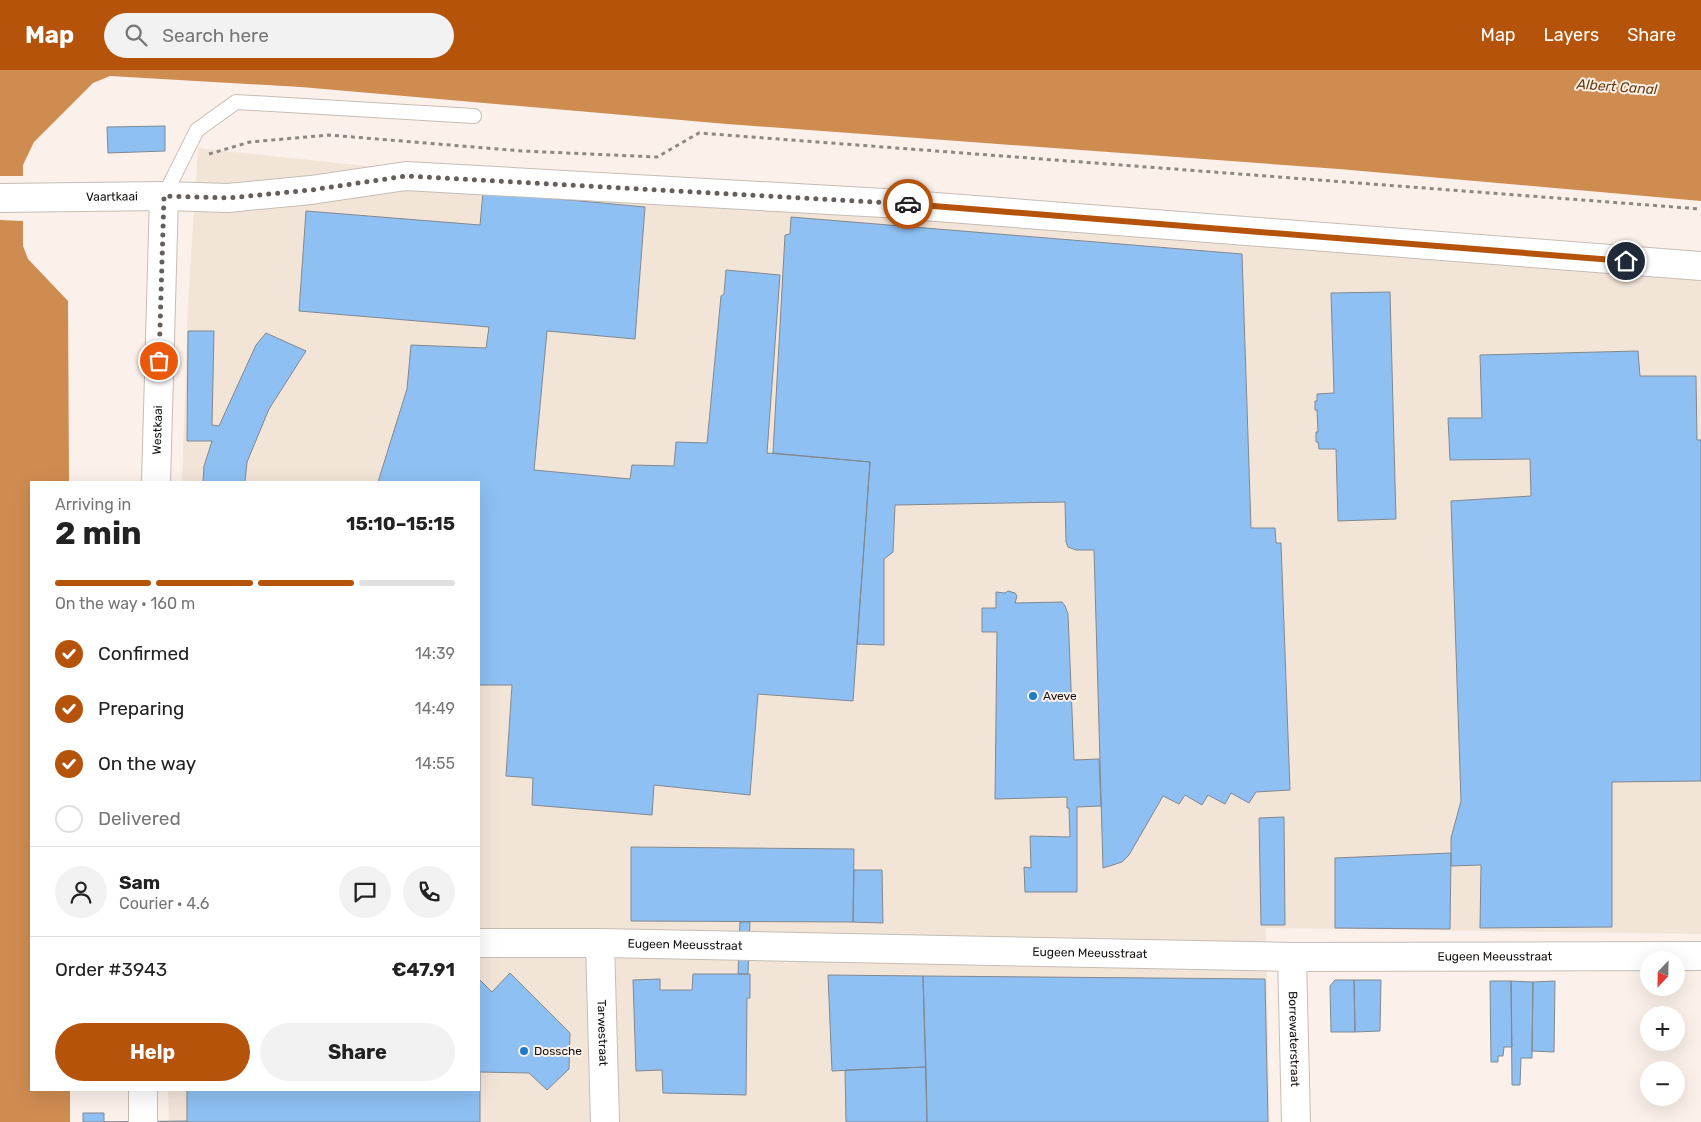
<!DOCTYPE html>
<html lang="en">
<head>
<meta charset="utf-8">
<style>
	body { margin:0; font-family:Rubik,sans-serif; background:#f2f2f2; color:#222; height:100vh; display:flex; flex-direction:column; font-size:19px; white-space:nowrap }
	* { box-sizing:border-box; margin:0 }
	p { font-size:16px; color:#767676 }
	.icon { flex:none; width:28px; height:28px; fill:none; stroke:currentColor; stroke-width:2; stroke-linecap:round; stroke-linejoin:round }
	.map { position:relative; flex:1; overflow:hidden }
	.side { position:absolute; left:30px; top:411px; width:450px; height:610px; display:flex; flex-direction:column; background:#fff; border-radius:0px; box-shadow:0 5px 20px #0002 }
	.side>* { flex:none }
	.needle { width:32px; rotate:202deg }
	.fabs { position:absolute; left:1640px; top:881px; display:grid; gap:10px }
	.fabs a { display:grid; place-items:center; width:45px; height:45px; border-radius:50%; background:#fff; box-shadow:0 5px 20px #0002; font-size:25px }
	.pin { position:absolute; display:grid; place-items:center; width:42px; height:42px; color:#fff; margin:-21px; border:2px solid #fff; border-radius:50%; box-shadow:0 1px 5px #0007 }
	.courier { position:absolute; display:grid; place-items:center; width:50px; height:50px; margin:-25px; border:4px solid #b45309; border-radius:50%; background:#fff; color:#222; box-shadow:0 1px 6px #0007 }
	.overview em { font-style:normal; font-weight:700 }
	.overview div { display:flex; flex-direction:column-reverse }
	.overview { display:flex; align-items:center; justify-content:space-between; height:85px; padding:0 25px }
	h1 { font-size:32px; font-weight:700; line-height:38px }
	.bar { display:grid; grid-template-columns:repeat(4,1fr); gap:8px 5px; align-content:center; height:60px; padding:0 25px }
	.bar i { height:6px; border-radius:4px; background:#e0e0e0 }
	.bar .selected { background:#b45309 }
	.bar p { grid-column:span 4 }
	.line { display:flex; align-items:center; gap:12px; padding:0 25px; border-top:1px solid #e0e0e0 }
	.line div { flex:1 }
	.round { display:grid; place-items:center; flex:none; width:52px; height:52px; border-radius:26px; background:#f2f2f2 }
	ol { padding:0 25px; list-style:none }
	li { display:flex; align-items:center; gap:15px; height:55px }
	li p { margin-inline-start:auto }
	li .icon { padding:5px; border-radius:50%; background:#b45309; color:#fff; stroke-width:4 }
	li:last-child { color:#767676 }
	li i { width:28px; height:28px; border:2px solid #e0e0e0; border-radius:50% }
	.primary-button { display:flex; gap:10px; margin-top:auto; padding:10px 25px }
	.primary-button a { flex:1; height:58px; border-radius:30px; background:#b45309; color:#fff; font-size:20px; font-weight:700; line-height:58px; text-align:center }
	.primary-button a+a { background:#f2f2f2; color:#222 }
	header { display:flex; align-items:center; gap:30px; box-sizing:border-box; height:70px; padding:0 25px; background:#b45309; color:#fff }
	header strong { font-size:24px }
	nav { display:flex; gap:28px; margin-inline-start:auto; font-size:18px }
	.search { width:350px; height:45px; background:#f2f2f2; display:flex; align-items:center; gap:12px; box-sizing:border-box; padding:0 18px; border-radius:28px; color:#767676; font-size:19px }
	.map>svg:first-child { display:block }
	.built { fill:#f3e4d8 }
	.water { fill:#cf8c51 }
	.pier { fill:#fbf1ea }
	.building { fill:#8ec0f3; stroke:#81888f }
	.lines { fill:none; stroke-linecap:round; stroke-linejoin:round }
	.service-casing { stroke:#c6bdb6; stroke-width:16 }
	.minor-casing { stroke:#c6bdb6; stroke-width:30 }
	.tertiary-casing { stroke:#c6bdb6; stroke-width:30 }
	.path { stroke:#8d8782; stroke-width:3; stroke-dasharray:4 4; stroke-linecap:butt }
	.service { stroke:#fff; stroke-width:14 }
	.minor { stroke:#fff; stroke-width:28 }
	.tertiary { stroke:#fff; stroke-width:28 }
	.done { stroke:#655f5c; stroke-width:5; stroke-dasharray:0 9 }
	.route { stroke:#b45309; stroke-width:6 }
	.poi-dot { fill:#1f7ac7; stroke:#fbf1ea; stroke-width:2 }
	.labels { text-anchor:middle; dominant-baseline:central; stroke-width:4; stroke-linejoin:round; paint-order:stroke }
	.street-label { font-size:12px; fill:#14110f; stroke:#fbf1ea }
	.poi-label { font-size:12px; fill:#14110f; stroke:#fbf1ea; text-anchor:start }
	.water-label { font-size:14px; font-style:italic; fill:#683c0d; stroke:#fbf1ea }
</style>
</head>
<body>
<header>
<strong>Map</strong>
<div class="search"><svg class="icon" aria-label="search" viewBox="0 0 24 24"><circle cx="10" cy="10" r="6"/><path d="M15 15l6 6"/></svg>Search here</div>
<nav><a>Map</a><a>Layers</a><a>Share</a></nav>
</header>
<div class="map">
<svg width="1701" height="1052" viewBox="0 0 1701 1052">
	<rect width="100%" height="100%" fill="#fbf1ea"/>
	<path class="built" d="M198,78L404,100L1701,208V864L1266,858L1270,1052H169L168,1020H479V412H182L188,234Z"/>
	<path class="water" d="M0,0H1701V131L1339,99L727,54L301,17L110,6L93,13L34,72L23,95V176L28,189L68,231L69,412H31V1020H70V1052H0Z"/>
	<path class="pier" d="M0,106H23V151L0,150Z"/>
	<path class="building" d="M165,56V81L108,83L107,57Z
		M483,122L645,137L635,269L547,261L534,400L630,409L632,395L674,396L676,372L707,373L721,226L724,224L726,200L780,205L767,383L870,392L853,631L758,624L750,725L654,715L652,745L532,735L533,708L506,706L512,615H479V412H378L407,319L411,275L486,278L489,257L299,241L306,141L480,155Z
		M791,147L1242,184L1251,458H1275L1276,473H1281L1290,720L1256,722L1249,733L1231,723L1225,734L1208,725L1202,735L1185,725L1179,734L1163,726L1129,785L1122,792L1103,798L1094,480H1076L1068,477L1066,472L1065,432L895,435L893,482L884,489V575L857,574L870,392L773,383L785,165L790,164Z
		M1390,222L1396,449L1338,451L1336,379H1319L1318,372H1316V362H1318L1317,340H1315V331H1317V324L1334,323L1331,223Z
		M188,261H214L212,355L219,356L256,275L266,263L306,281L269,339L247,392L245,412H203L204,396L212,371H187Z
		M1638,281L1640,306H1696L1697,370H1701V711L1612,712V857L1480,858L1481,795L1451,796V768L1461,731L1451,431L1531,426L1530,389L1450,390L1448,348H1482L1480,285Z
		M1008,521L1015,523L1017,526L1015,533L1062,532L1065,536L1068,544L1074,690L1099,689L1101,736L1077,737V822H1025L1024,797L1031,798L1030,766L1070,767L1069,738H1067V727L995,729L997,562H982V538H996V522L1005,523Z
		M1284,747L1285,855H1261L1259,748Z
		M631,777L854,779L853,852L631,851Z
		M1451,783L1450,859L1335,858V788Z
		M854,800H882L883,853L853,852Z
		M740,852H750L748,904H738Z
		M510,903L570,963L569,999L547,1020L529,1003L480,1002V1052H187V1020H479V909L492,922Z
		M693,904H750V928H747L746,1025L663,1023L662,1000L636,1001L633,910L660,909V920H692Z
		M828,905L923,906L926,997L832,1001Z
		M923,906L1265,909L1268,1052H927Z
		M1335,910H1354L1355,962H1331L1330,916Z
		M1354,910H1381L1380,961L1355,962Z
		M1490,911H1511L1512,977H1504L1503,986H1498V992H1491Z
		M1511,911L1533,912L1532,988H1521L1520,1015H1512Z
		M1555,911L1554,982L1532,981L1533,912Z
		M926,997L927,1052H846L845,1000Z
		M83,1043H104V1052H83Z
		M187,1051V1052H104Z"/>
	<g class="lines">
		<g class="service-casing">
			<path id="service" d="M164,126L197,60L236,32L474,46"/>
		</g>
		<g class="minor-casing">
			<g id="minor">
				<path id="s1" d="M156,412L164,126"/>
				<path id="s2" d="M479,873H600L1292,887L1701,886"/>
				<path id="s3" d="M600,873L605,1052"/>
				<path id="s4" d="M1292,887L1296,1052"/>
				<path d="M143,1052V1020"/>
			</g>
		</g>
		<g class="tertiary-casing">
			<g id="tertiary">
				<path id="s5" d="M0,128L164,126L228,128L311,120L406,106L884,133L1701,196"/>
			</g>
		</g>
		<path class="path" d="M209,84L250,72L329,65L522,81L657,87L699,63L1701,139"/>
		<use href="#service" class="service"/>
		<use href="#minor" class="minor"/>
		<use href="#tertiary" class="tertiary"/>
	</g>
	<g class="lines">
		<path class="done" d="M159,291L164,126L228,128L311,120L406,106L908,134"/>
		<path class="route" d="M908,134L1626,191"/>
	</g>
	<g class="poi-dot">
		<circle cx="1033" cy="626" r="5"/>
		<circle cx="524" cy="981" r="5"/>
	</g>
	<g class="labels">
		<g class="street-label">
			<text stroke="none"><textPath href="#s5" startOffset="112">Vaartkaai</textPath></text>
			<text stroke="none"><textPath href="#s1" startOffset="52">Westkaai</textPath></text>
			<text stroke="none"><textPath href="#s2" startOffset="206">Eugeen Meeusstraat</textPath></text>
			<text stroke="none"><textPath href="#s2" startOffset="611">Eugeen Meeusstraat</textPath></text>
			<text stroke="none"><textPath href="#s2" startOffset="1016">Eugeen Meeusstraat</textPath></text>
			<text stroke="none"><textPath href="#s3" startOffset="90">Tarwestraat</textPath></text>
			<text stroke="none"><textPath href="#s4" startOffset="82">Borrewaterstraat</textPath></text>
		</g>
		<g class="poi-label">
			<text x="1043" y="626">Aveve</text>
			<text x="534" y="981">Dossche</text>
		</g>
		<g class="water-label">
			<text transform="translate(1617 17) rotate(4)">Albert Canal</text>
		</g>
	</g>
</svg>
<div class="fabs">
<a><svg class="needle" viewBox="-14 -14 28 28"><path d="M0-13l5 13h-10z" fill="#e53935"/><path d="M0 13l5-13h-10z" fill="#767676"/></svg></a>
<a>+</a>
<a>−</a>
</div>
<div class="pin" style="left:159px;top:291px;background:#ea580c"><svg class="icon" aria-label="bag" viewBox="0 0 24 24"><path d="M5 8h14l-1 12H6zM9 8a3 3 0 0 1 6 0"/></svg></div>
<div class="pin" style="left:1626px;top:191px;background:#1f2937"><svg class="icon" aria-label="home" viewBox="0 0 24 24"><path d="M3 11l9-7 9 7M6 9v11h12V9"/></svg></div>
<div class="courier" style="left:908px;top:134px"><svg class="icon" aria-label="car" viewBox="0 0 24 24"><path d="M5 17H2v-5l4-1 3-4h7l3 4 3 1v5h-3M9 17h6M6 11h13"/><circle cx="7" cy="17" r="2"/><circle cx="17" cy="17" r="2"/></svg></div>
<section class="side">
<div class="overview"><div><h1>2 min</h1><p>Arriving in</p></div><em>15:10–15:15</em></div>
<div class="bar"><i class="selected"></i><i class="selected"></i><i class="selected"></i><i></i><p>On the way · 160 m</p></div>
<ol>
<li><svg class="icon" aria-label="check" viewBox="0 0 24 24"><path d="M5 12l5 5 9-10"/></svg>Confirmed<p>14:39</p></li>
<li><svg class="icon" aria-label="check" viewBox="0 0 24 24"><path d="M5 12l5 5 9-10"/></svg>Preparing<p>14:49</p></li>
<li><svg class="icon" aria-label="check" viewBox="0 0 24 24"><path d="M5 12l5 5 9-10"/></svg>On the way<p>14:55</p></li>
<li><i></i>Delivered</li>
</ol>
<div class="line" style="height:90px"><a class="round"><svg class="icon" aria-label="person" viewBox="0 0 24 24"><circle cx="12" cy="8" r="4"/><path d="M4 21q1-7 8-7t8 7"/></svg></a><div><b>Sam</b><p>Courier · 4.6</p></div><a class="round"><svg class="icon" aria-label="chat" viewBox="0 0 24 24"><path d="M4 5h16v11H9l-5 4z"/></svg></a><a class="round"><svg class="icon" aria-label="phone" viewBox="0 0 24 24"><path d="M5 4h4l2 5-3 2q2 4 5 5l2-3 5 2v4C11 20 4 13 5 4z"/></svg></a></div>
<div class="line" style="height:65px"><div>Order #3943</div><b>€47.91</b></div>
<div class="primary-button"><a>Help</a><a>Share</a></div>
</section>
</div>
</body>
</html>
